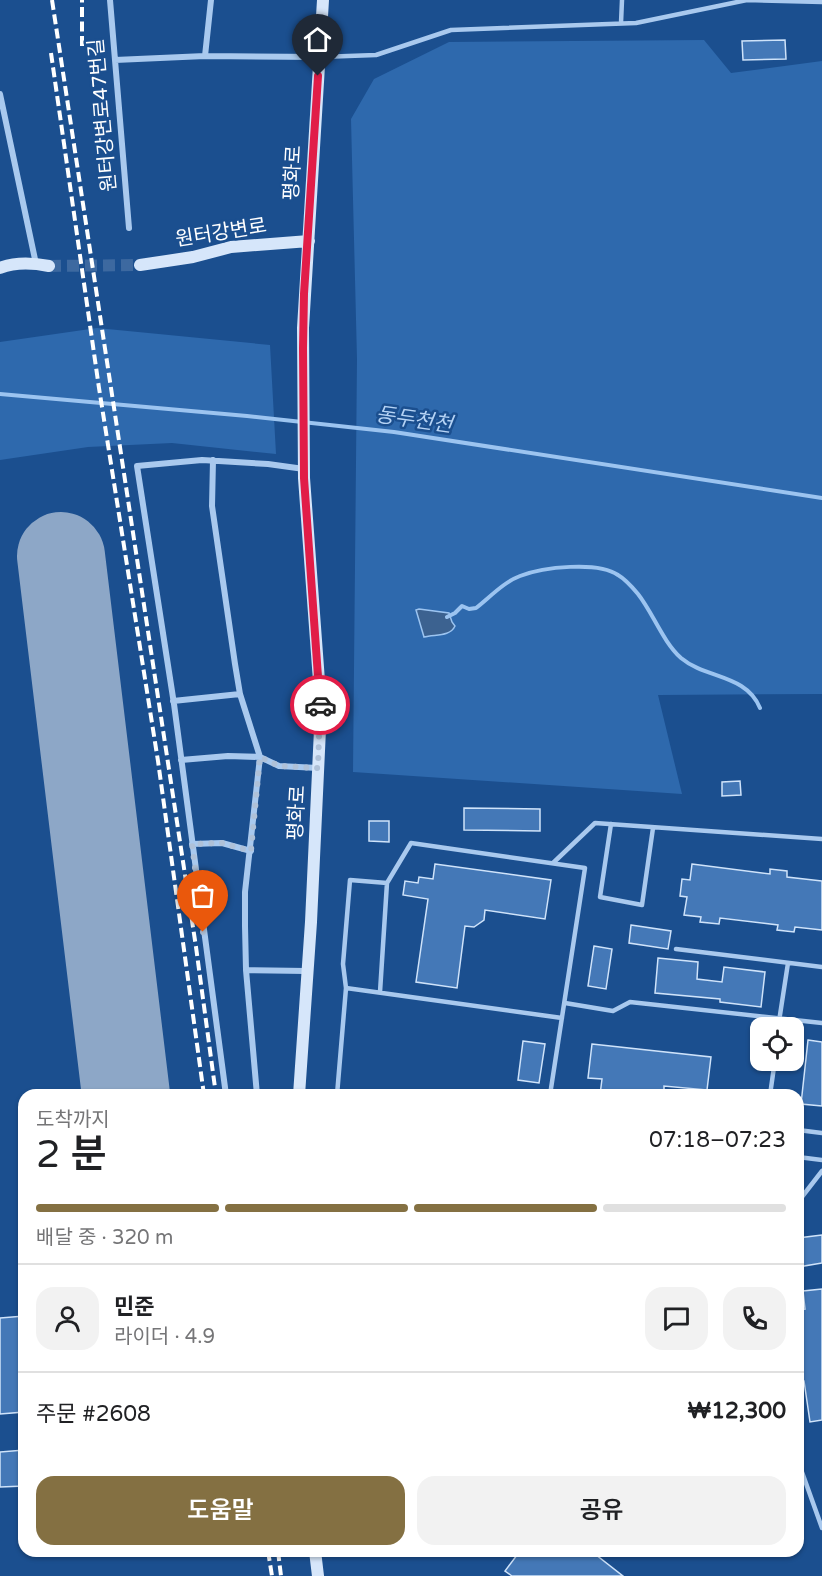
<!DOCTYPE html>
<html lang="ko">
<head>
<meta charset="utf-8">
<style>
	body { margin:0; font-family:"Varela Round","Noto Sans KR",sans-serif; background:#f2f2f2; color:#202124; height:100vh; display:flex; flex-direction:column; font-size:22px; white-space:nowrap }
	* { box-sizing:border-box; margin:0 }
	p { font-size:20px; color:#757577 }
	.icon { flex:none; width:33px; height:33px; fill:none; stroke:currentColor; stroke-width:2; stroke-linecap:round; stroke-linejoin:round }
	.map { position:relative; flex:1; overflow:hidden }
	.details { position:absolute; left:18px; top:1089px; width:786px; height:468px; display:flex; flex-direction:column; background:#fff; border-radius:18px; box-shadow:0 2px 4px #0004 }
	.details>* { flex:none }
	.controls { position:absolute; left:750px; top:1017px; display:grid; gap:12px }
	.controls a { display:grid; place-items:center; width:54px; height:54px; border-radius:12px; background:#fff; box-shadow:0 2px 4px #0004; font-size:30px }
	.pin { position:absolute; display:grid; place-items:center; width:51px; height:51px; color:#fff; margin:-62px -26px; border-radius:50% 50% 50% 0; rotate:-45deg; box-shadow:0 0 6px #0007 }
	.pin .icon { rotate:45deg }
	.courier { position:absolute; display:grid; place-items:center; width:60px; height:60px; margin:-30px; border:4px solid #e11d48; border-radius:50%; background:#fff; color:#222; box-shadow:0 2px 8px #0007 }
	.overview em { font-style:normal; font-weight:600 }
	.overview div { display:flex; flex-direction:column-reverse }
	.overview { display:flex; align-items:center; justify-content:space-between; height:102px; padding:0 18px }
	h1 { font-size:39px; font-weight:600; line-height:45px }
	.bar { display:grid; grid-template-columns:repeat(4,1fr); gap:9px 6px; align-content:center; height:72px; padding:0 18px }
	.bar i { height:8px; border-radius:4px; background:#e0e0e0 }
	.bar .active { background:#847042 }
	.bar p { grid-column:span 4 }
	.line { display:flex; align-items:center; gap:15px; padding:0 18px; border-top:2px solid #e0e0e0 }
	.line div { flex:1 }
	.round { display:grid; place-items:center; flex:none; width:63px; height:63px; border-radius:18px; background:#f2f2f2 }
	.primary-button { display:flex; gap:12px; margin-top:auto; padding:12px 18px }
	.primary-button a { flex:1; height:69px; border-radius:18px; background:#847042; color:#fff; font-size:24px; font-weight:600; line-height:69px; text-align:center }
	.primary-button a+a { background:#f2f2f2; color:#202124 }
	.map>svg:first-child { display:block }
	.green { fill:#2e69ad }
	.water { fill:#3c6290; stroke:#9cc4f0; stroke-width:1.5 }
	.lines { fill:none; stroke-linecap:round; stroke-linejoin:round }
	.stream { stroke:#9cc4f0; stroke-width:4 }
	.runway { stroke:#8da7c7; stroke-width:88 }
	.building { fill:#4478b7; stroke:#cfe3fa; stroke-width:1.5 }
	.secondary-tunnel { stroke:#3d69a0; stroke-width:12; stroke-dasharray:12 6; stroke-linecap:butt }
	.lane { stroke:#a9c9ee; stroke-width:4.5 }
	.street { stroke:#a9c9ee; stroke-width:6 }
	.secondary { stroke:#d6e6fa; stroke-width:12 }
	.rail { stroke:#fff; stroke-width:4; stroke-dasharray:10 4.5; stroke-linecap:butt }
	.done { stroke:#afc1d8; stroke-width:6; stroke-dasharray:0 10.8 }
	.route { stroke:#e11d48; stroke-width:8 }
	.labels { text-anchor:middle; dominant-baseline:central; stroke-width:5; stroke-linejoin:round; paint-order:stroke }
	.street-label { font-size:20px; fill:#fff; stroke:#1b4f8f }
	.water-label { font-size:21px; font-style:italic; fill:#b5d3f5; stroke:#1b4f8f }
</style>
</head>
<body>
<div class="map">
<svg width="822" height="1576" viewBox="0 0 822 1576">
	<rect width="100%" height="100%" fill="#1b4f8f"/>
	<path class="green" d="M704,40L731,73L822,61V694L658,695L682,794L353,772L357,359L351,119L374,79L449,42Z
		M97,328L270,345L276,454L172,443L88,447L0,460V342Z"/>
	<path class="water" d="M419,609L449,613L452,622L455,626C450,637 435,634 424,637L416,610Z"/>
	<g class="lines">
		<path class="stream" d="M0,394L247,416L394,432L822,498
			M447,617L455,613L462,606L469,609L476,608C490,597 504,582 520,576C543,567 598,561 618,575C625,579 633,588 638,594C653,613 663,642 681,658C706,679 746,674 760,708"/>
		<path class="runway" d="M61,556L126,1095"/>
	</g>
	<path class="building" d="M785,40L786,59L743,60L742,41Z
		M740,781L741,795L722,796V782Z
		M464,808L540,809V831L464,830Z
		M369,821H389V842L369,841Z
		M435,864L551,880L545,919L485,910L484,920L474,927L465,926L457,988L416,982L428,899L403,895L405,881L418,883L419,877L433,879Z
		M692,864L770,874V869L787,871V877L822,881V930L795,927L794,932L777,930L778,925L720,918L719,924L700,922L701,917L684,915L687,897L680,896L682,879L690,880Z
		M631,925L671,931L668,949L629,943Z
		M594,946L612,949L606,989L588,986Z
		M658,958L698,962L697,979L722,982L724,967L765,972L761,1007L720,1002V999L655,993Z
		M808,1040L822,1042V1106L801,1104Z
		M523,1041L545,1044L539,1083L518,1080Z
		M592,1044L711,1057L707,1090L664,1086V1095H600L602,1079L588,1078Z
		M822,1235V1263L798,1267V1238Z
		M822,1289V1420L810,1422L804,1381L798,1382V1310L805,1309L803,1291Z
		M24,1316V1412L0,1414V1318Z
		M24,1450V1486L0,1487V1452Z
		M520,1551H591L623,1576H512L505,1571Z"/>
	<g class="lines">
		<path class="secondary-tunnel" d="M49,266L140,265"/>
		<path class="lane" d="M621,23L622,0
			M320,57L376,55L451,30L636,23L747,0L822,2
			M611,824L600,897L642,905L653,828
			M553,863L595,823L822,839
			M387,883L411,843L585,868L550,1095
			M676,949L822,967
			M346,988L562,1018
			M565,1003L613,1011L630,1002L822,1023
			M778,1028L788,963
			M337,1095L346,988L343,964L350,880L387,883L380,992
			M770,1095L775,1060
			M798,1130L822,1133
			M798,1157L822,1160
			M798,1202L822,1171
			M798,1461L822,1528"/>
		<path class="street" d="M110,0L129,228
			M205,56L211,0
			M115,60L205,56L320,57
			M0,94L36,264
			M213,460L212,506L235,664L240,694L260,757L245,892V926L246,970L257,1095
			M173,701L240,694
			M181,760L228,756L260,757L279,766L318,768
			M192,844L222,843L251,851
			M246,970L306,971
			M226,1095L174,704L137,466L202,460L268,464L304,469"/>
		<path class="secondary" d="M140,265L193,257L231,247L309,241
			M0,268C15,262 34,263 49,266
			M299,1095L311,922L321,708L304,478L303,328L323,0
			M315,1551L318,1576"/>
		<path class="rail" d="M52,0L196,947L216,1095
			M82,46V0
			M51,53L99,388L158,761L204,1095
			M268,1551L272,1576
			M278,1551L281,1576"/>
	</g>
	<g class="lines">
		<path class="done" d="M203,932L192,844L222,843L251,851L260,757L279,766L318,768L320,705"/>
		<path class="route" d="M318,76L304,294L303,348L304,478L320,705"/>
	</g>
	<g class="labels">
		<g class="street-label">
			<text transform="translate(103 115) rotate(-95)">원터강변로47번길</text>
			<text transform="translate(293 173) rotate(-87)">평화로</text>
			<text transform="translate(221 233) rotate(-9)">원터강변로</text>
			<text transform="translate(297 813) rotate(-87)">평화로</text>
		</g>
		<g class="water-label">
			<text transform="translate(414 420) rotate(8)">동두천천</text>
		</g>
	</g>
</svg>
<div class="controls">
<a><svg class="icon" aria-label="locate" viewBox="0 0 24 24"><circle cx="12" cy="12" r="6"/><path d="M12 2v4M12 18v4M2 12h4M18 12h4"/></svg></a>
</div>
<div class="pin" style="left:203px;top:932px;background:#ea580c"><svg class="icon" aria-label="bag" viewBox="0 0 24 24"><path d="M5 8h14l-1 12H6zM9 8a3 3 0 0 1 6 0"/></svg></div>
<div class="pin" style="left:318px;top:76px;background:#1f2937"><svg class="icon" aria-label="home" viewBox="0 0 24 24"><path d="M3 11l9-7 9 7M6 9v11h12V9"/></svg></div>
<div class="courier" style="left:320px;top:705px"><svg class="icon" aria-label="car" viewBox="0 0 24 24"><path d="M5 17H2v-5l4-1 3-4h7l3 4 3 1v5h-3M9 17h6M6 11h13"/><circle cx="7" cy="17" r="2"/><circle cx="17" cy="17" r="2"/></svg></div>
<section class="details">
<div class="overview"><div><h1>2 분</h1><p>도착까지</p></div><em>07:18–07:23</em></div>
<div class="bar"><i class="active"></i><i class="active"></i><i class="active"></i><i></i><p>배달 중 · 320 m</p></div>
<div class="line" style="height:108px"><a class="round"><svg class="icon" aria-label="person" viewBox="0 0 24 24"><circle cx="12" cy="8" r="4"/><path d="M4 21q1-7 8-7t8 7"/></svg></a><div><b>민준</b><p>라이더 · 4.9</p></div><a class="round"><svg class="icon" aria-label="chat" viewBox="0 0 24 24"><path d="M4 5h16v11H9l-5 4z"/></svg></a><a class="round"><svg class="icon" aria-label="phone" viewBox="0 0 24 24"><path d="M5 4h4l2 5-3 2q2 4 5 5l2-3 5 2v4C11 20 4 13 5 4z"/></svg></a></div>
<div class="line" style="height:78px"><div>주문 #2608</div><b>₩12,300</b></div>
<div class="primary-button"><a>도움말</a><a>공유</a></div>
</section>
</div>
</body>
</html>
